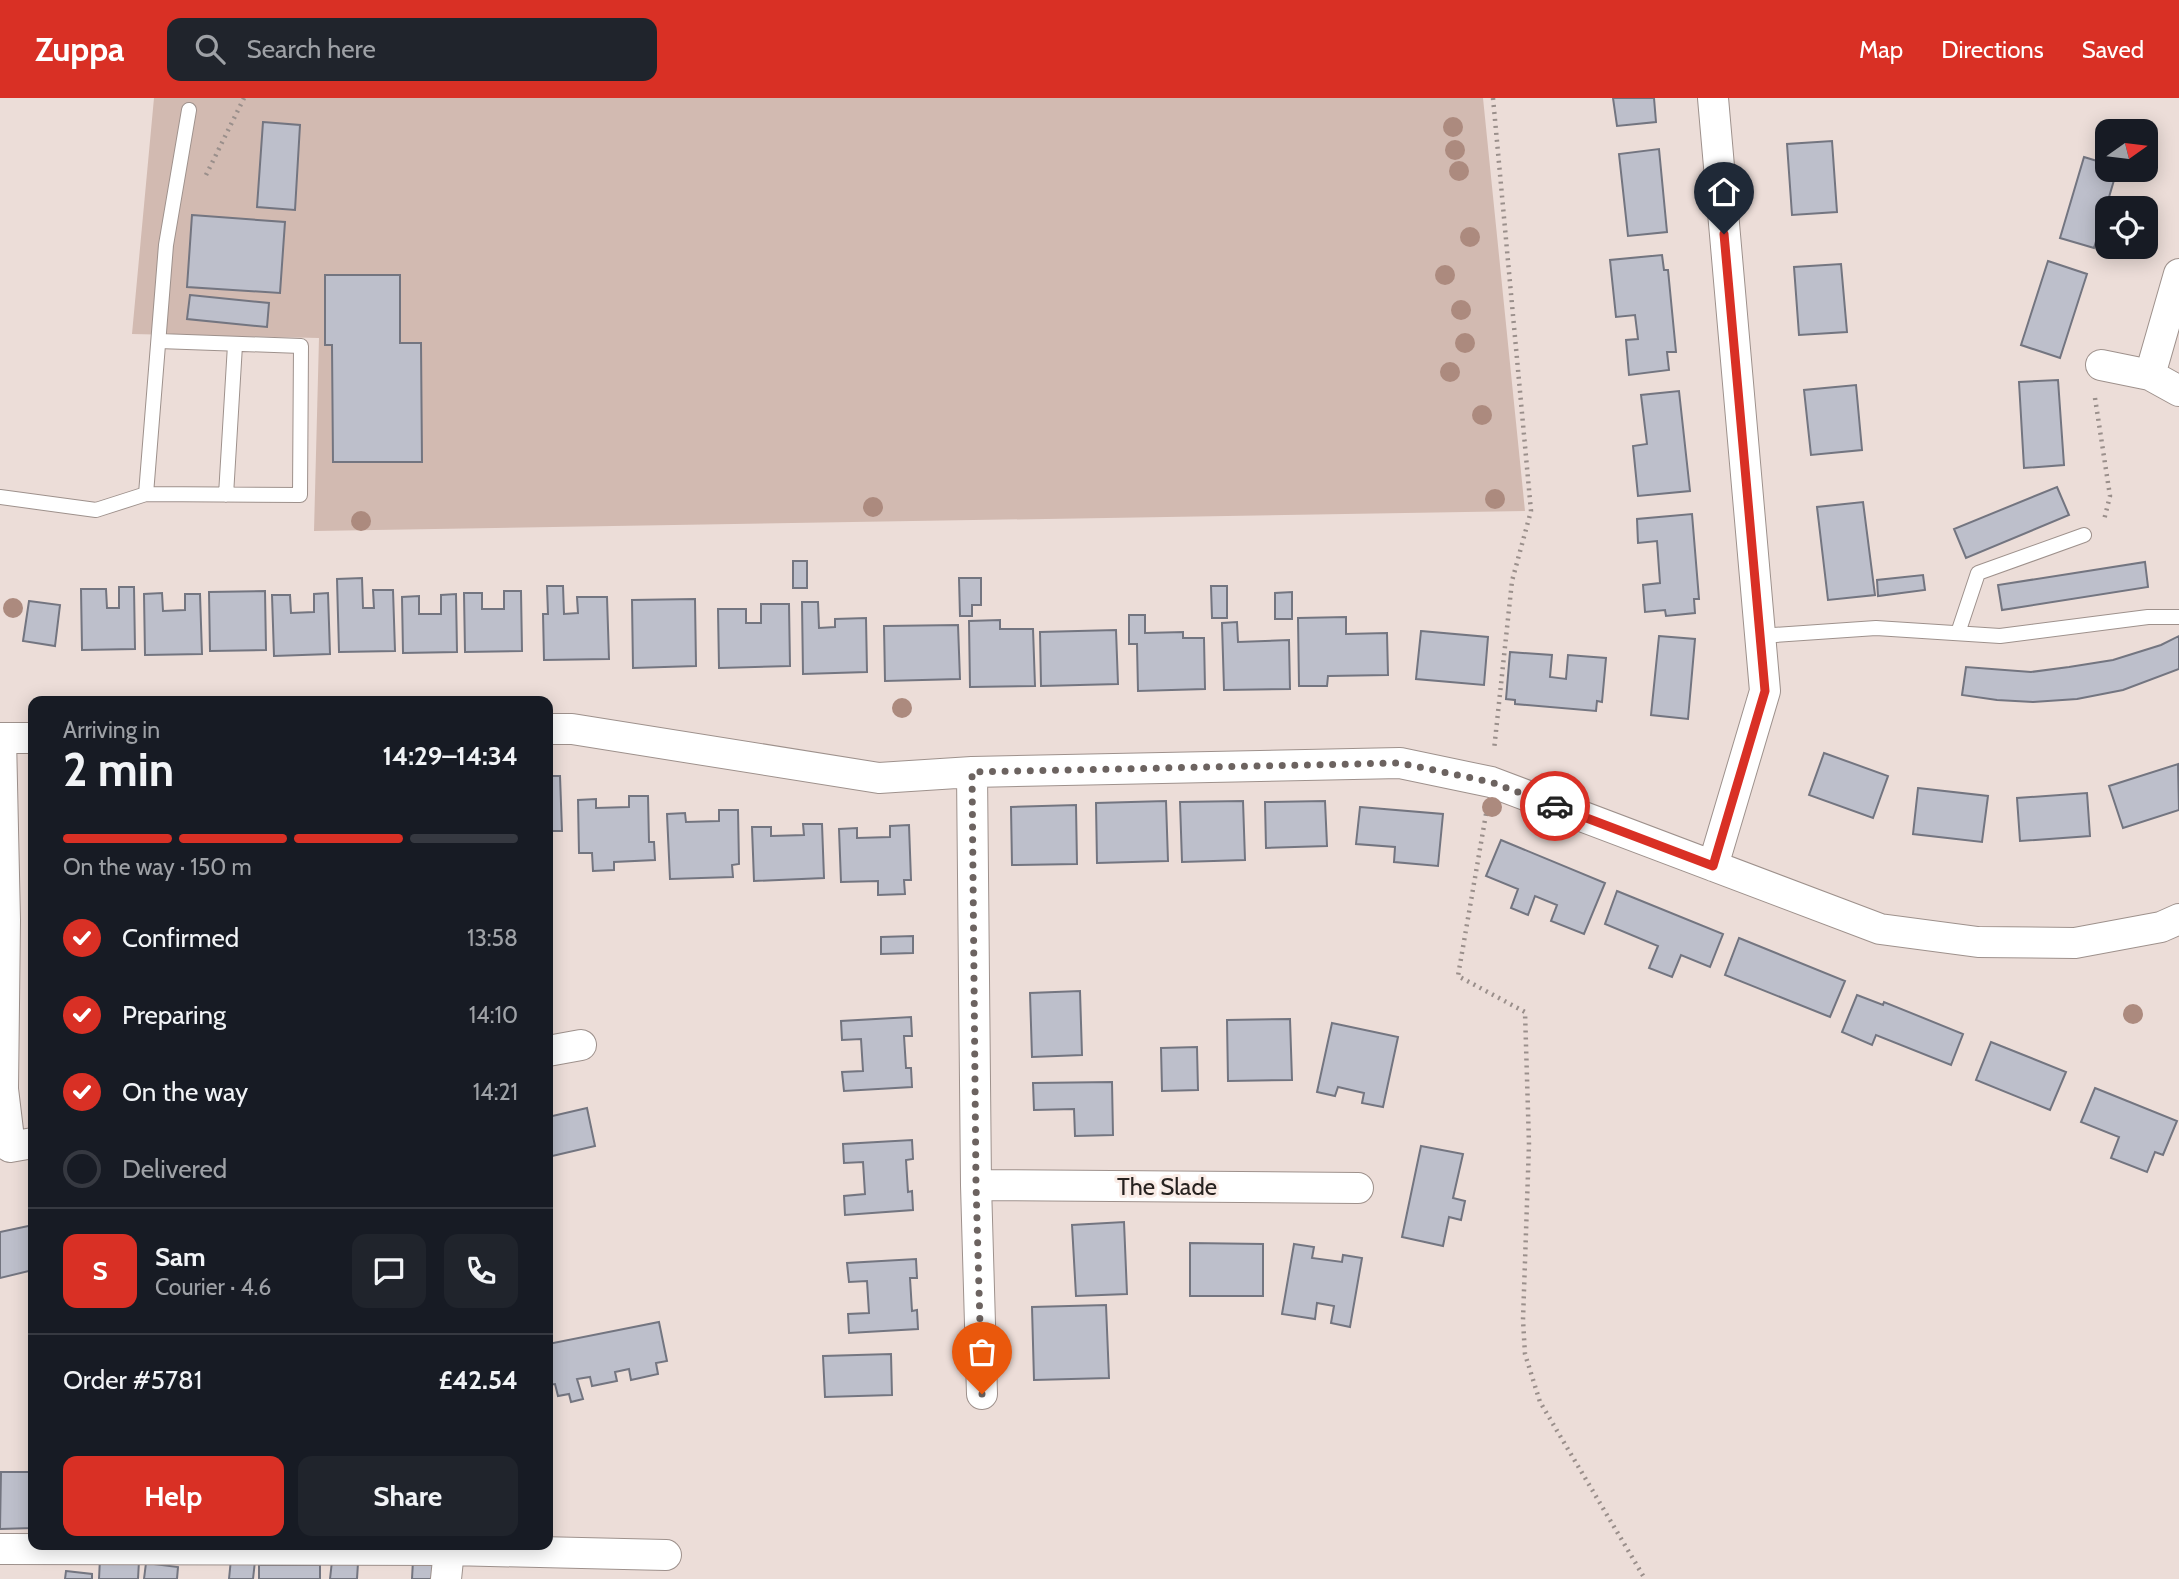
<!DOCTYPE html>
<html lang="en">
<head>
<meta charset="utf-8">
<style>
	body { margin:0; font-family:Cabin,sans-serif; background:#20242c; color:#f1f3f6; height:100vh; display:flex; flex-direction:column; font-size:26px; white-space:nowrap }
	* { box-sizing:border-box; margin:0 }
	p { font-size:23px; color:#9ea1a6 }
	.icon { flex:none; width:38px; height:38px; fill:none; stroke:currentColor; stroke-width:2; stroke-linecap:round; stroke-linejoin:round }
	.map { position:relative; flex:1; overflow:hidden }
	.sheet { position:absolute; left:28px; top:598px; width:525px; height:854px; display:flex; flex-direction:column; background:#171b24; border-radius:14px; box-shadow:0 4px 18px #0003 }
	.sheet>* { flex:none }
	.needle { width:46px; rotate:76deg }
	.buttons { position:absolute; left:2095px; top:21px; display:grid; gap:14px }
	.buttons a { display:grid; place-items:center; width:63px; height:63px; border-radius:14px; background:#171b24; box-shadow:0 4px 18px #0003; font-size:35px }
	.pin { position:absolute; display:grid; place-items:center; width:60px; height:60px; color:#fff; margin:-72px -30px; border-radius:50% 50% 50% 0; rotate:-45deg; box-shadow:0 0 7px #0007 }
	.pin .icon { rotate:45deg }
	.courier { position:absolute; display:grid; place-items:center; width:70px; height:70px; margin:-35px; border:5px solid #d93025; border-radius:50%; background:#fff; color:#222; box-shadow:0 2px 9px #0007 }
	.headline em { font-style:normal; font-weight:800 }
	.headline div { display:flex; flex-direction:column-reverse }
	.headline { display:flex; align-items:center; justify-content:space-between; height:119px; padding:0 35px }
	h1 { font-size:46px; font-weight:800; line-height:52px }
	.bar { display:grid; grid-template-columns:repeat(4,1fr); gap:10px 7px; align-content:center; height:84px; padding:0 35px }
	.bar i { height:9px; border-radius:5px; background:#363941 }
	.bar .active { background:#d93025 }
	.bar p { grid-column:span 4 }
	.line { display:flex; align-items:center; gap:18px; padding:0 35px; border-top:2px solid #363941 }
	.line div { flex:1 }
	.round { display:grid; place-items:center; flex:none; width:74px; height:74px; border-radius:14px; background:#20242c }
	ol { padding:0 35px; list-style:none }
	li { display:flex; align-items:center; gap:21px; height:77px }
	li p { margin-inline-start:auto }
	li .icon { padding:7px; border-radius:50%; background:#d93025; color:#fff; stroke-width:4 }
	li:last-child { color:#9ea1a6 }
	li i { width:38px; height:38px; border:4px solid #363941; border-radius:50% }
	.action { display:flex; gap:14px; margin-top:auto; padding:14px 35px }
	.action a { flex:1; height:80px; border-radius:14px; background:#d93025; color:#fff; font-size:28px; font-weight:800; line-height:80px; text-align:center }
	.action a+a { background:#20242c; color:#f1f3f6 }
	header { display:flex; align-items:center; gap:42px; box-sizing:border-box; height:98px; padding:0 35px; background:#d93025; color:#fff }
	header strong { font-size:33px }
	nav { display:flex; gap:38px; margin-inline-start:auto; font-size:24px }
	.search { width:490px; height:63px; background:#20242c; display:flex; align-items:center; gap:18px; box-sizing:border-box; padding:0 24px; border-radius:14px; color:#9ea1a6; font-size:26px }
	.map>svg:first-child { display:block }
	.green { fill:#d2bab1 }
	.building { fill:#bdbfcb; stroke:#737580; stroke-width:2 }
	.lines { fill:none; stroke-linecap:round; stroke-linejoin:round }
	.service-casing { stroke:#9e918c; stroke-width:16 }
	.minor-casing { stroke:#9e918c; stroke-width:32 }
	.path { stroke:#9a8f8b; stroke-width:4.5; stroke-dasharray:2 5; stroke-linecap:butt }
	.service { stroke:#fff; stroke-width:14 }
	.minor { stroke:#fff; stroke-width:30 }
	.tree { fill:#ac8a7e }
	.done { stroke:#6c6360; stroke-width:7; stroke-dasharray:0 12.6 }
	.route { stroke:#d93025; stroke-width:9 }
	.labels { text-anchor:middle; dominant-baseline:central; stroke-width:6; stroke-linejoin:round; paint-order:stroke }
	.street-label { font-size:24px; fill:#272220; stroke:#f9ebe5 }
</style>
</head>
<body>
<header>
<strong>Zuppa</strong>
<div class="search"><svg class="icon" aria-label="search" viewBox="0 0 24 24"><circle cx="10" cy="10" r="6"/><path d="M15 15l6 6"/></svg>Search here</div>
<nav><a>Map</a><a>Directions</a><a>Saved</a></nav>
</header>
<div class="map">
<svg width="2179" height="1481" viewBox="0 0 2179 1481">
	<rect width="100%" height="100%" fill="#ecddd8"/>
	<path class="green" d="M154,0H1483L1525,413L314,433L319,240L132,236Z"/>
	<path class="building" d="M1613,0H1654L1656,24L1617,28Z
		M263,24L300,27L295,112L257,109Z
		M1832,43L1837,114L1792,117L1787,46Z
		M1659,51L1667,134L1628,138L1619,56Z
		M2084,59L2107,66V72H2117L2094,150L2060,140Z
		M192,117L285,124L280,195L187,189Z
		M1662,157L1664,172H1668L1676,254H1667L1669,272L1629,277L1626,242L1638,241L1635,217L1616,219L1610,162Z
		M2048,163L2087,176L2060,260L2021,247Z
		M1841,166L1847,234L1799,237L1794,169Z
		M325,177H400V245H421L422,364H333L332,247H325Z
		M190,197L269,205L267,229L187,221Z
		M2058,282L2064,367L2024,370L2019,284Z
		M1856,287L1862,352L1811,357L1804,292Z
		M1679,293L1690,393L1638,398L1633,348L1647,346L1641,297Z
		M2057,389L2069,417L1966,460L1954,431Z
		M1863,404L1875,497L1828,502L1817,409Z
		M1692,416L1699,501H1694L1695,515L1666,518L1665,512L1645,514L1643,487L1660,485L1657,443L1638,445L1637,421Z
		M793,463H807V490H793Z
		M2145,464L2148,489L2002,512L1998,487Z
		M1923,477L1925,492L1878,498L1877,482Z
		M362,480L363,510H374L373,492H393L395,553L339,554L337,481Z
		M959,480H981V507H972V518H960Z
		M547,488H563L564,516L578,515L577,499H607L609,561L544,562L543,516H548Z
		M1211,488H1227V520H1212Z
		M119,489H134L135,551L82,552L81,491H106L107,510H119Z
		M265,493L266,552L210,553L209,494Z
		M504,493H521L522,553L465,554L464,495H482V511H504Z
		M1292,494V521H1275V495Z
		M162,495L163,513L185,512V496H200L202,556L145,557L144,496Z
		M328,495L330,556L274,558L272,497H290L291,515L314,514V496Z
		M456,496L457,554L403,555L402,499L419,498V516H441V497Z
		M695,501L696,568L633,570L632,502Z
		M29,503L60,507L55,548L23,543Z
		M802,504H818L819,530L835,529V521L866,520L867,574L803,576Z
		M761,506H789L790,568L719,570L718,511H746V525H761Z
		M1129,517H1145V535L1183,534V540H1204L1205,591L1138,593L1137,546H1129Z
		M1346,519V536L1387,535L1388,577L1328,578L1327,588H1299L1298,520Z
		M1000,522V531H1033L1035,588L970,589L969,523Z
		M1237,524L1238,544L1289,542L1290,591L1224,592L1222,525Z
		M958,527L960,581L885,583L884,528Z
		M1116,532L1118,586L1041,588L1040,534Z
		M1421,533L1488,539L1484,587L1416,581Z
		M1659,538L1695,541L1688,621L1651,617Z
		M2179,538V571L2123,592L2077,601L2033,604L1997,602L1962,597L1966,569L2031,574L2069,569L2113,562L2161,547Z
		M1510,554L1552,557L1550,579L1566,581L1568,557L1606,560L1602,604L1597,603L1596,613L1515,606V602L1506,601Z
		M1824,655L1888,678L1873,720L1809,697Z
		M2178,666L2179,712L2123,730L2109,688Z
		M548,678H560L562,733H548Z
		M1918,690L1988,698L1982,744L1913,736Z
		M2087,695L2090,738L2020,743L2017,700Z
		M629,698H648L649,744H654L655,762L614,764V772L593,773L592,755H579L578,702L596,701V710L629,709Z
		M1166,703L1168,763L1097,765L1096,705Z
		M1243,703L1245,762L1182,764L1180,704Z
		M1325,703L1327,748L1266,750L1265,704Z
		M1076,707L1077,766L1012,767L1011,709Z
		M1360,709L1443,716L1438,768L1394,764L1395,749L1356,746Z
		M719,712H738L739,766L732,767L733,779L670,781L667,716L685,715L686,724L719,723Z
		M803,726H822L824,780L754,783L752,729H771V738L804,737Z
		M909,727L911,782H904L905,796L878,797V783L841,784L839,731L857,730V740L890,739V728Z
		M1501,742L1605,785L1584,836L1551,823L1557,807L1535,798L1528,817L1511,810L1518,791L1486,778Z
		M1617,793L1723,836L1710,869L1681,857L1672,879L1649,870L1658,848L1605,826Z
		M913,838V855L881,856V839Z
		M1739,840L1845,883L1830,919L1725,877Z
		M1080,893L1082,957L1032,959L1030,895Z
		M1857,897L1883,907L1884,904L1963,936L1951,967L1876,937L1872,947L1842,934Z
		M911,919L912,938H904L906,970H911L912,989L844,993L842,974L863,973L861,941L842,942L841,923Z
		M1290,921L1292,982L1228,983L1227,922Z
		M1332,925L1398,939L1383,1009L1362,1005L1364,995L1338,989L1335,998L1317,994Z
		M1991,944L2066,974L2050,1012L1976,982Z
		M1197,949L1198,992L1162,993L1161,950Z
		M1112,984L1113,1037L1075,1038L1074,1011L1034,1012L1033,985Z
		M2095,990L2177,1023L2163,1057L2155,1054L2147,1074L2111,1060L2119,1039L2081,1024Z
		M587,1010L595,1048L548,1059V1019Z
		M912,1042L913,1061L906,1062L908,1094L912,1093L913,1112L845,1117L844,1098L865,1096L863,1064L844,1065L843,1046Z
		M1421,1048L1463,1056L1453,1100L1465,1103L1461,1122L1449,1119L1443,1148L1402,1139Z
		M1124,1124L1127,1196L1076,1198L1072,1127Z
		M33,1127V1172L0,1180V1134Z
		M1190,1145L1263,1146V1198H1190Z
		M1294,1146L1314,1149L1312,1160L1342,1164L1343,1157L1362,1160L1350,1229L1331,1225L1334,1208L1317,1205L1315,1221L1282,1216Z
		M916,1161L917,1180H910L912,1213L917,1212L918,1231L849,1235L848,1216L869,1215L867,1183L849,1184L847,1165Z
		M1106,1207L1109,1280L1034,1282L1032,1209Z
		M659,1224L667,1263L656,1265L658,1276L631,1282L629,1271L615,1274L617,1283L592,1288L590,1279L577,1281L583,1301L571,1304L569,1296L558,1298L555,1286L548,1287V1246Z
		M891,1256L892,1297L825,1299L823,1258Z
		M1,1374H33V1430L0,1431Z
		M100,1460L139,1463L138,1481H99Z
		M231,1461L255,1463L253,1481H229Z
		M413,1462L437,1463L436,1481H412Z
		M332,1463L358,1465L357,1481H330Z
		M146,1465L178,1469L177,1481H144Z
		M259,1467H320V1481H259Z
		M66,1473L92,1476V1481H65Z"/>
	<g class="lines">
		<g class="service-casing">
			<path id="service" d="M146,396L300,397L301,248L159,243
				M226,397L235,247
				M0,399L96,412L146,396L166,147L189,12
				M1958,535L1978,475L2084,437
				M1760,538L1876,530L2000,538L2148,519H2179"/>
		</g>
		<g class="minor-casing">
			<path id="minor" d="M1713,0L1765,593L1713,768
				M2101,267L2150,277L2179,293
				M2150,277L2179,176
				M548,631H572L879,680L972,674L1400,665L1491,684L1880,831L1978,844L2075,845L2161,829L2179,821
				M0,640H33
				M1,640L5,822L3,991L10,1049L33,1045
				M972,674L976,1087
				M548,953L581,947
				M982,1296L976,1087L1358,1090
				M0,1451L449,1452L666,1457
				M446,1481L449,1452"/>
		</g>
		<path class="path" d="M1493,0L1531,413L1512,483L1494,652
			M206,77L244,0
			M2095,300L2110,398L2104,422
			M1486,716L1458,878L1525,914L1529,1046L1523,1222L1525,1256L1540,1304L1645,1481"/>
		<use href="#service" class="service"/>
		<use href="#minor" class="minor"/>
	</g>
	<g class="tree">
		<circle cx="1453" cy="29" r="10"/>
		<circle cx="1455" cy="52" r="10"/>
		<circle cx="1459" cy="73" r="10"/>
		<circle cx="1470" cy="139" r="10"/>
		<circle cx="1445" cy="177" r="10"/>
		<circle cx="1461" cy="212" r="10"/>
		<circle cx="1465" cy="245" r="10"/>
		<circle cx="1450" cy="274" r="10"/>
		<circle cx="1482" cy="317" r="10"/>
		<circle cx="1495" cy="401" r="10"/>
		<circle cx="873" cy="409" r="10"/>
		<circle cx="361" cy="423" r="10"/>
		<circle cx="13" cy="510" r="10"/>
		<circle cx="902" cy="610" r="10"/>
		<circle cx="1492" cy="709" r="10"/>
		<circle cx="2133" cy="916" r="10"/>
	</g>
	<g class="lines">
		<path class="done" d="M982,1296L976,1087L972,674L1400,665L1491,684L1555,708"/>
		<path class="route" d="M1555,708L1713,768L1765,593L1724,136"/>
	</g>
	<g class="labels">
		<g class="street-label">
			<text x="1167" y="1088">The Slade</text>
		</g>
	</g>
</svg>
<div class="buttons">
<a><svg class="needle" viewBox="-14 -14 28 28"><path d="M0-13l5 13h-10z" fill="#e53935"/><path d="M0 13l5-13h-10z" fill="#9ea1a6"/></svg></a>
<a><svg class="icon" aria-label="locate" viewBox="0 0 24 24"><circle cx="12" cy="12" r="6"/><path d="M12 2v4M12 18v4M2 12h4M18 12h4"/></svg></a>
</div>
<div class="pin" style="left:982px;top:1296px;background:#ea580c"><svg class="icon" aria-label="bag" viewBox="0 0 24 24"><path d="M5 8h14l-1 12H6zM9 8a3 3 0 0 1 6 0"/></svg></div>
<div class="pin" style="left:1724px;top:136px;background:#1f2937"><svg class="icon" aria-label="home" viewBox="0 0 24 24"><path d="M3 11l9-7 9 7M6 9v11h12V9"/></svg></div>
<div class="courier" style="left:1555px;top:708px"><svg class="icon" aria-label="car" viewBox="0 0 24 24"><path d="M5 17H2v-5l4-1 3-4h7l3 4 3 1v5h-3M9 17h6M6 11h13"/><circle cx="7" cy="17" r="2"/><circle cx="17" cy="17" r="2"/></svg></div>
<section class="sheet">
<div class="headline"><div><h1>2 min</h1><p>Arriving in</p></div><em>14:29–14:34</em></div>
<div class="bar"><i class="active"></i><i class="active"></i><i class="active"></i><i></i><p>On the way · 150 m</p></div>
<ol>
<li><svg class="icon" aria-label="check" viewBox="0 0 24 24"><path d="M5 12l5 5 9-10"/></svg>Confirmed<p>13:58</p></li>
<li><svg class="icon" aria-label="check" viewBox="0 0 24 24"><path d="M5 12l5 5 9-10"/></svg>Preparing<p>14:10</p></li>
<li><svg class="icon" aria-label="check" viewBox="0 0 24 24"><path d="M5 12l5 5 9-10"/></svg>On the way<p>14:21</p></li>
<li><i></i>Delivered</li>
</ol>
<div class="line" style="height:126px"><b class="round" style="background:#d93025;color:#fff">S</b><div><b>Sam</b><p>Courier · 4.6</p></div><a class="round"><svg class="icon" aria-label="chat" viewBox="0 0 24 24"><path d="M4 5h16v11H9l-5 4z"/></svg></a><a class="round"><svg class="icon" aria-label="phone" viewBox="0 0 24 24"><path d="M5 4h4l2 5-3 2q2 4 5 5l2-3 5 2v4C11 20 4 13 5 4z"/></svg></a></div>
<div class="line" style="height:91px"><div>Order #5781</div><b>£42.54</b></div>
<div class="action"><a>Help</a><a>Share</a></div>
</section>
</div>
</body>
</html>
